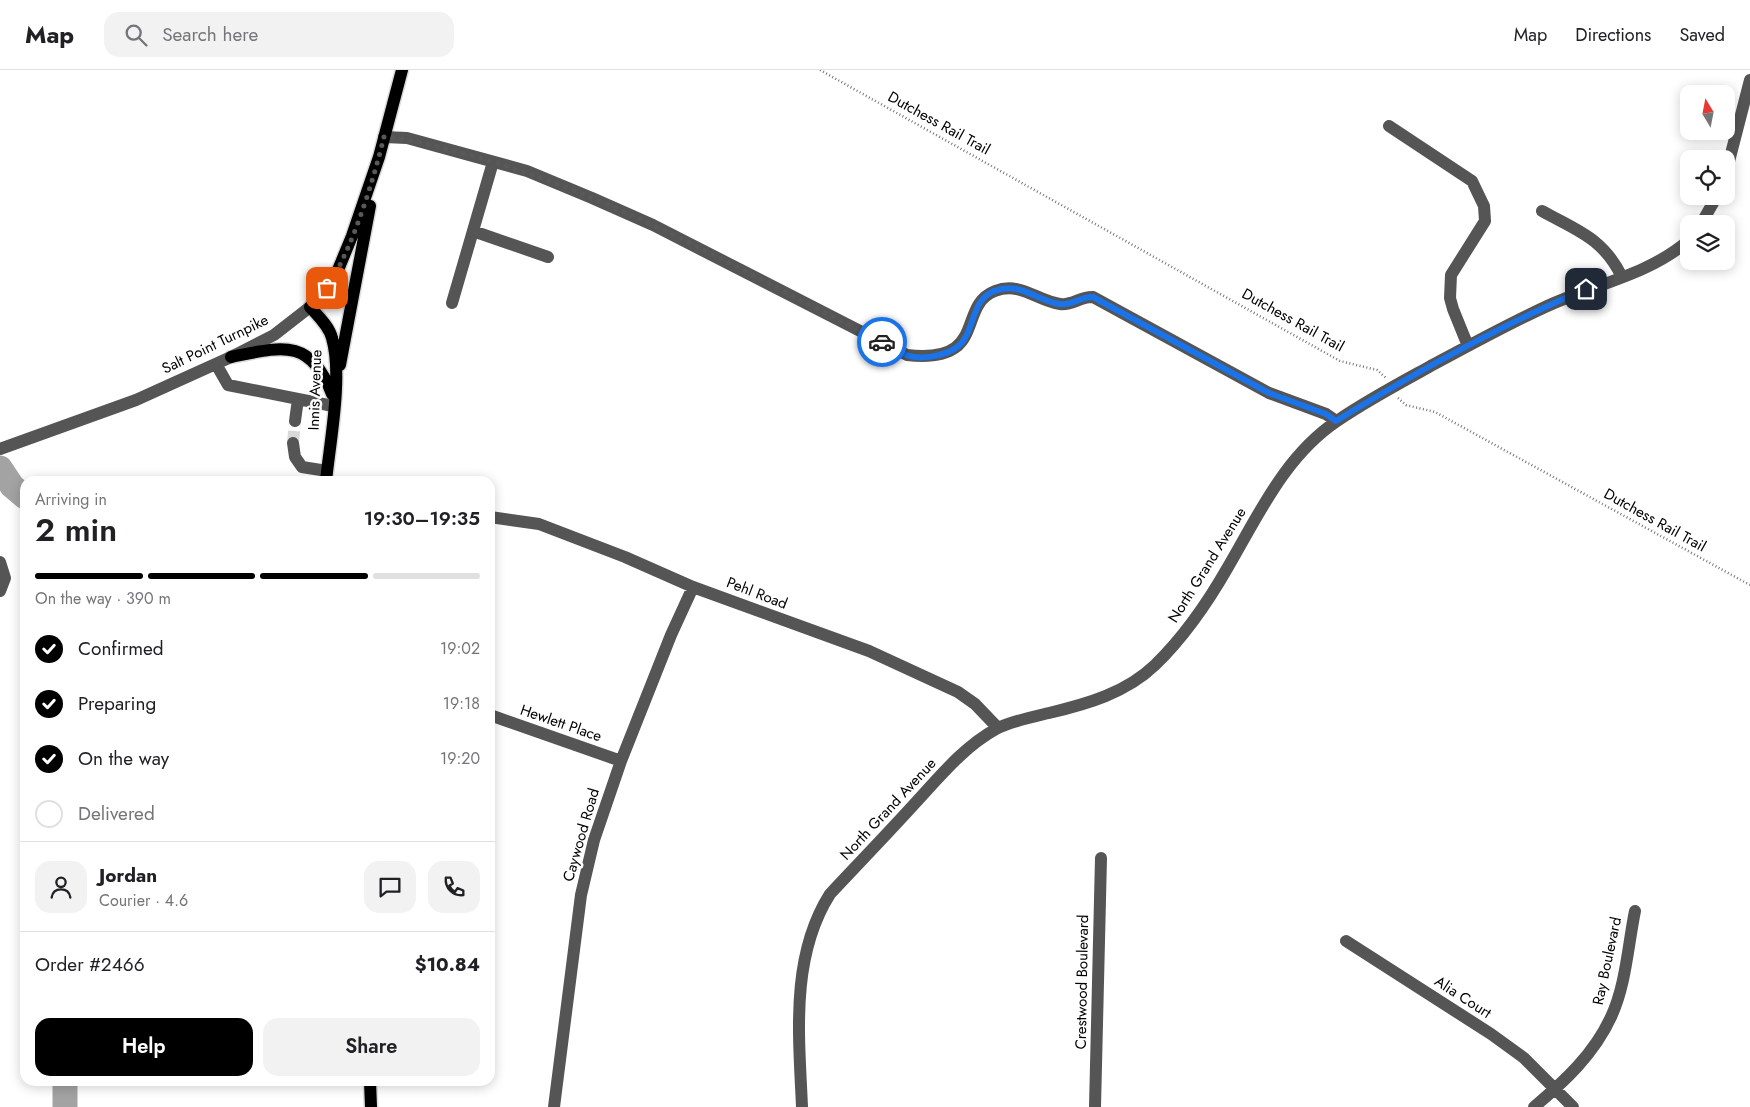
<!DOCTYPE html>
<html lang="en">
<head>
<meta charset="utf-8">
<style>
	body { margin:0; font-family:Jost,sans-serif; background:#f2f2f2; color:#202124; height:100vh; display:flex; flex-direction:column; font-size:19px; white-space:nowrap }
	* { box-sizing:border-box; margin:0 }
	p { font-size:16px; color:#757577 }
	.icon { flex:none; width:28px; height:28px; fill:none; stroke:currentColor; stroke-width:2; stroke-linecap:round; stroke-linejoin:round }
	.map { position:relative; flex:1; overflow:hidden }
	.sheet { position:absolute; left:20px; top:406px; width:475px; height:610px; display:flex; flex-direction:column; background:#fff; border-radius:15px; box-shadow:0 2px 12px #0003 }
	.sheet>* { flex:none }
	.needle { width:32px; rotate:350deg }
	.fabs { position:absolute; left:1680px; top:15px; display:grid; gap:10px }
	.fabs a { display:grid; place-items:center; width:55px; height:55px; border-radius:10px; background:#fff; box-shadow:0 2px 12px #0003; font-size:25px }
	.pin { position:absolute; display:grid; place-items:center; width:42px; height:42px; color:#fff; margin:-21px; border-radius:10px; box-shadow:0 2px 8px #0006 }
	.courier { position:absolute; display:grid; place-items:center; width:50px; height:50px; margin:-25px; border:4px solid #1a73e8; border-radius:50%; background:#fff; color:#222; box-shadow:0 1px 6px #0007 }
	.head em { font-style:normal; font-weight:600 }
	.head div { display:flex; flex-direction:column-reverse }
	.head { display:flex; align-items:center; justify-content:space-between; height:85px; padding:0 15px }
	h1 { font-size:32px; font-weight:600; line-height:38px }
	.bar { display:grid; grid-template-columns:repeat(4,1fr); gap:8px 5px; align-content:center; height:60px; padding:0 15px }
	.bar i { height:6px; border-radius:4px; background:#e0e0e0 }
	.bar .current { background:#000 }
	.bar p { grid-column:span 4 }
	.line { display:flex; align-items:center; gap:12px; padding:0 15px; border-top:1px solid #e0e0e0 }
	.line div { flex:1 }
	.round { display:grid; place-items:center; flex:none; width:52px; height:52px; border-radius:15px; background:#f2f2f2 }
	ol { padding:0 15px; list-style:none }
	li { display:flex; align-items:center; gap:15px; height:55px }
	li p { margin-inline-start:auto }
	li .icon { padding:5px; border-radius:50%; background:#000; color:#fff; stroke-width:4 }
	li:last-child { color:#757577 }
	li i { width:28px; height:28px; border:2px solid #e0e0e0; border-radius:50% }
	.cta { display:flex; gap:10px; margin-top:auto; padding:10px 15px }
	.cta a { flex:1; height:58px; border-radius:15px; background:#000; color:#fff; font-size:20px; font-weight:600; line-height:58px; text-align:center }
	.cta a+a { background:#f2f2f2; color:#202124 }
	header { display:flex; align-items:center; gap:30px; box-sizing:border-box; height:70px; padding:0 25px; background:#fff; border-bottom:1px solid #e0e0e0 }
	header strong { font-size:24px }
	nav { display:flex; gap:28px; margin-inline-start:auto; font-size:18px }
	.search { width:350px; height:45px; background:#f2f2f2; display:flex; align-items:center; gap:12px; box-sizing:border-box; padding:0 18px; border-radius:15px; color:#757577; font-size:19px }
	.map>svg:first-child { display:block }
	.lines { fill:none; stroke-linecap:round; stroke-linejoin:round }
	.river { stroke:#a3a3a3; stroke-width:25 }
	.minor-tunnel { stroke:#d9d9d9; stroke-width:12; stroke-dasharray:12 6; stroke-linecap:butt }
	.major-casing { stroke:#dbdbdb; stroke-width:15 }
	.path { stroke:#777; stroke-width:2.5; stroke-dasharray:1 2.5; stroke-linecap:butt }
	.minor { stroke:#555; stroke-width:12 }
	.major { stroke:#000; stroke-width:12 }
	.done { stroke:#595959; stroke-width:5; stroke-dasharray:0 9 }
	.route { stroke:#1a73e8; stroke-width:6 }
	.labels { text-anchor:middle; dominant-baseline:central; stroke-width:5; stroke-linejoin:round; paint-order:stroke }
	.street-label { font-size:15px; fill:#000; stroke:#fff }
</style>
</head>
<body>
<header>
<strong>Map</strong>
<div class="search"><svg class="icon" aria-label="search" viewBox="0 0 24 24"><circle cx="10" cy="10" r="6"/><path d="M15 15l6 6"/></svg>Search here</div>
<nav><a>Map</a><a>Directions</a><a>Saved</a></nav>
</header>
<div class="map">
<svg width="1750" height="1037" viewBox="0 0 1750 1037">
	<rect width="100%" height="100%" fill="#fff"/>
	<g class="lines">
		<path class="river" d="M0,398L12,416L25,427
			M65,1037V1011"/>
		<path class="minor-tunnel" d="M293,373L295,351"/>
		<g class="major-casing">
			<path id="major" d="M231,287C281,277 310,267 332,324
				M340,295L370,136
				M326,411C330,371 343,306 332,268C329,256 318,246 310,237L325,221L338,200L352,166L379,87L402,0
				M370,1011L371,1037"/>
		</g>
		<path class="path" d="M820,0L1340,291L1377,300L1386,308
			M1398,328L1406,335L1435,342L1750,515"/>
		<path class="minor" d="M1389,56L1472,111L1484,136L1485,151L1451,205L1450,228L1453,239L1468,276
			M384,67L407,68L527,101L592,128L653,155L907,285C989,294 956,236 995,221C1020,211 1037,231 1060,234C1072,236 1081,226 1093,227L1269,323L1326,344L1336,351
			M1726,103L1750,10
			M1542,141C1578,161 1603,168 1622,207
			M1701,154L1717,126
			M473,161L548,187
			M452,233L493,92
			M216,294L228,315L333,336
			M295,351L298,329
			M293,373L295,387L302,397L327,401
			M0,379L136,330L231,287L274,265L310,237
			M490,447L539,454L625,487L693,517L869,581L958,622L975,634L998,658
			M0,492L5,508L0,521
			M490,645L621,691
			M1346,871L1491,964L1524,988L1573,1037
			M554,1037L581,825L594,770L621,691L671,565L693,517
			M802,1037C799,966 790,887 830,824C859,793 889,762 918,730C941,705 965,676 996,659C1012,651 1032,647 1049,643C1087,634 1126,623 1155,595C1184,567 1208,532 1228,497C1259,444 1285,386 1337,351C1366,331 1398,314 1429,297C1466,277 1504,256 1543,238C1591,215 1648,206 1689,170
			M1095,1037L1101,788
			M1534,1037C1565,1011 1594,984 1611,947C1626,915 1628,875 1635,841"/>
		<use href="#major" class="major"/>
	</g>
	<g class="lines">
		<path class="done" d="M327,218C353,177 372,115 384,67C415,69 443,78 473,86C617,126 749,205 882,272"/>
		<path class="route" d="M882,272C889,276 897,282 906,285C923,291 956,285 965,268C975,251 974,229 994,221C1020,211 1037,231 1060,234C1072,236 1081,226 1093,227L1269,323L1326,344L1336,351C1416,302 1499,256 1586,219"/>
	</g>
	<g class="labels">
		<g class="street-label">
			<text transform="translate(939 53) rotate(29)">Dutchess Rail Trail</text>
			<text transform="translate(1293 250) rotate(29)">Dutchess Rail Trail</text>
			<text transform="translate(215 274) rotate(-26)">Salt Point Turnpike</text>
			<text transform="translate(315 320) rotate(-88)">Innis Avenue</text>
			<text transform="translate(1655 450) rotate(29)">Dutchess Rail Trail</text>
			<text transform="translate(1207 495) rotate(-58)">North Grand Avenue</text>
			<text transform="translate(757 523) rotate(21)">Pehl Road</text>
			<text transform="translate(561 653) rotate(19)">Hewlett Place</text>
			<text transform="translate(888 739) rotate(-47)">North Grand Avenue</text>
			<text transform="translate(581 765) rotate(-74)">Caywood Road</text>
			<text transform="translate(1607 891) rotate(-78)">Ray Boulevard</text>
			<text transform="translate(1082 912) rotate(-89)">Crestwood Boulevard</text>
			<text transform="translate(1463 927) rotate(33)">Alia Court</text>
		</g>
	</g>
</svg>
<div class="fabs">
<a><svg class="needle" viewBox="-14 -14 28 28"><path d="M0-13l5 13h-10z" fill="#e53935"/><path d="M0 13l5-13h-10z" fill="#757577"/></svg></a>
<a><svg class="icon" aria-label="locate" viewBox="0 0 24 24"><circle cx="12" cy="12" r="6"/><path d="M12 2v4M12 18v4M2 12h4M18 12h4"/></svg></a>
<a><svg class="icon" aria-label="layers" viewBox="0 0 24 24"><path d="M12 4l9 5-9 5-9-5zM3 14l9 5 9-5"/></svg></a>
</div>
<div class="pin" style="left:327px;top:218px;background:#ea580c"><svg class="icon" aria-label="bag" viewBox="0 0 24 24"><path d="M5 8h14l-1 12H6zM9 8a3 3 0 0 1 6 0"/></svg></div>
<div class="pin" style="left:1586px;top:219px;background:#1f2937"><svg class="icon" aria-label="home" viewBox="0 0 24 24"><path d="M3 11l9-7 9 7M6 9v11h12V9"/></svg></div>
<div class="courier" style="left:882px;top:272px"><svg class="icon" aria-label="car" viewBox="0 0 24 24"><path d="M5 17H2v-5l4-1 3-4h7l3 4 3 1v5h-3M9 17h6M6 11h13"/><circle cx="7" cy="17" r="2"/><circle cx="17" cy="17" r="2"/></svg></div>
<section class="sheet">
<div class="head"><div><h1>2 min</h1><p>Arriving in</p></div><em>19:30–19:35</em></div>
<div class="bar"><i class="current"></i><i class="current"></i><i class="current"></i><i></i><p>On the way · 390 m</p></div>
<ol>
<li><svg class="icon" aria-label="check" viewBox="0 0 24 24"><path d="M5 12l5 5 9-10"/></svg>Confirmed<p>19:02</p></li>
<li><svg class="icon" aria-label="check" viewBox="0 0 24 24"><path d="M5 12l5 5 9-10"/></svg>Preparing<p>19:18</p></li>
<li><svg class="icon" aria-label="check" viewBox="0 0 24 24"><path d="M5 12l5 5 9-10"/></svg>On the way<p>19:20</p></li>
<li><i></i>Delivered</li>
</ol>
<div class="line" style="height:90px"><a class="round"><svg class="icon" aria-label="person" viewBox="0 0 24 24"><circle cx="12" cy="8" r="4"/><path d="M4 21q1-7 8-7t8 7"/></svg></a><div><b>Jordan</b><p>Courier · 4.6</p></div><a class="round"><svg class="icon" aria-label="chat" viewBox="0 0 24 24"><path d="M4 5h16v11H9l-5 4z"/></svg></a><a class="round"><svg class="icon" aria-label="phone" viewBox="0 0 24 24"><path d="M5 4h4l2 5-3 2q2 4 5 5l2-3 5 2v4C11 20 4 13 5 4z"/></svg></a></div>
<div class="line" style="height:65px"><div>Order #2466</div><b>$10.84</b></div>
<div class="cta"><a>Help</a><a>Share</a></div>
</section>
</div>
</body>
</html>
